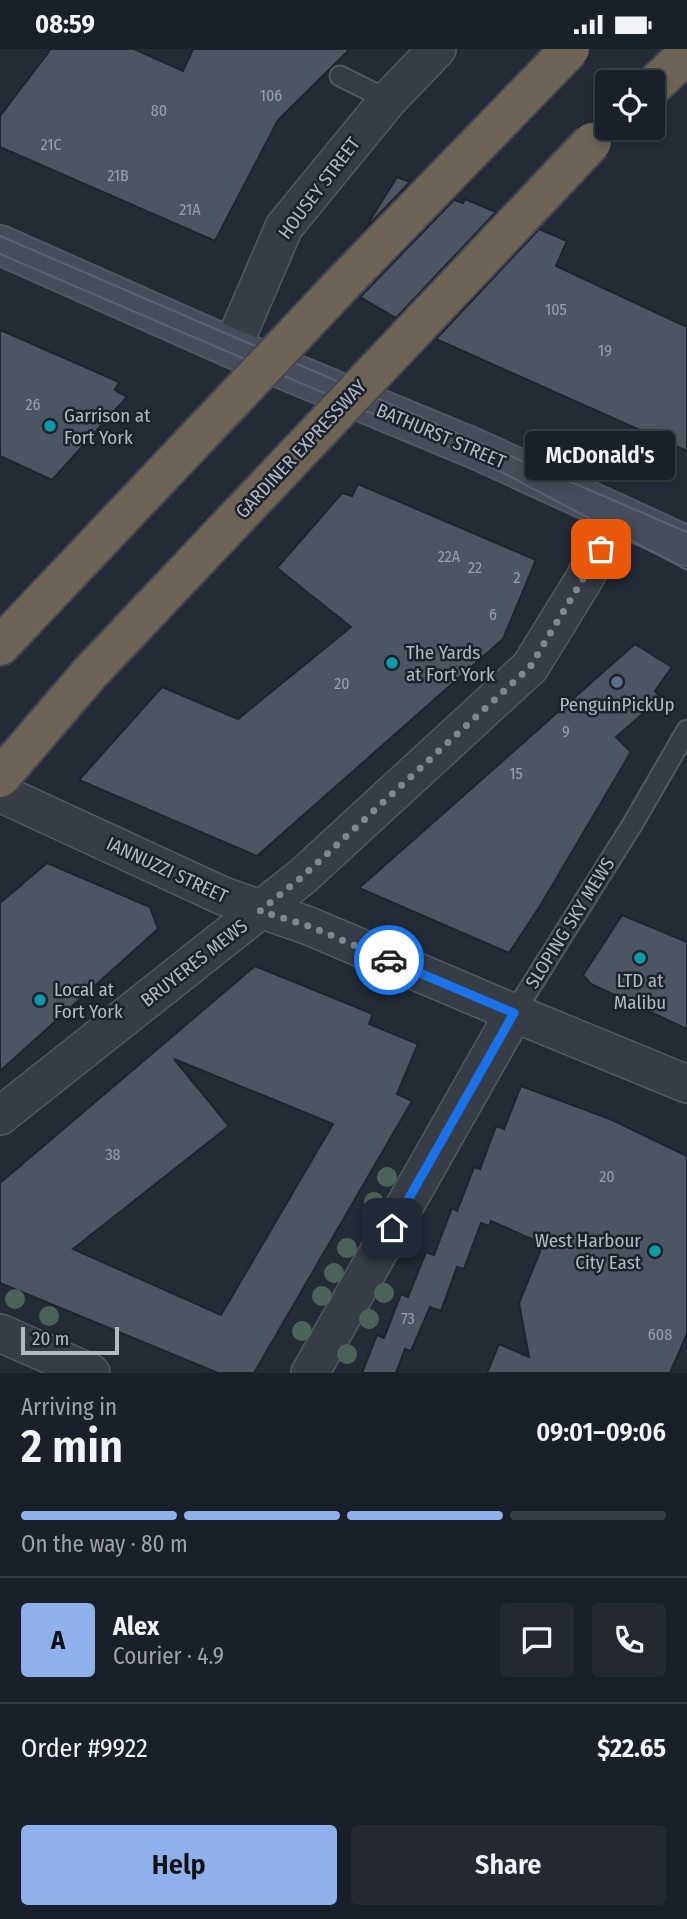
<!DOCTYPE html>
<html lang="en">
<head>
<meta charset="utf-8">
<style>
	body { margin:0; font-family:"Fira Sans Condensed",sans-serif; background:#232831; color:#f1f3f6; height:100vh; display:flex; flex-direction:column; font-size:26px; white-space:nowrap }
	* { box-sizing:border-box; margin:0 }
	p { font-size:23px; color:#9fa3a8 }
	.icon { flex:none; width:38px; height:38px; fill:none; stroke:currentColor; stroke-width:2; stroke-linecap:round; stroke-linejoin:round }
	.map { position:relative; height:1324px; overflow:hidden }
	.side { display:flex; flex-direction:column; background:#1a2029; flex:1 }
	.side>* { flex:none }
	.fabs { position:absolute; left:595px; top:21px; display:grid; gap:14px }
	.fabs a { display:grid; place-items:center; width:70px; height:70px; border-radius:7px; background:#1a2029; box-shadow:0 4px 10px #0003,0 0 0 2px #383e46; font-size:35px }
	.scale { position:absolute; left:21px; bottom:18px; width:98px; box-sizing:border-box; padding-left:7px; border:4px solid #b2b8c4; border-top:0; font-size:19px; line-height:24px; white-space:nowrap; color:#b2b8c4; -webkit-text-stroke:5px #1c222c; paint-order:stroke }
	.pin { position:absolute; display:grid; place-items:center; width:60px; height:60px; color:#fff; margin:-30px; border-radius:14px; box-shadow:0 4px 10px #0006 }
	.courier { position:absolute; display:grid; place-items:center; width:70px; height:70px; margin:-35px; border:5px solid #1a73e8; border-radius:50%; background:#fff; color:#222; box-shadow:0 2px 9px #0007 }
	.bubble { position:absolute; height:49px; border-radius:7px; background:#1a2029; box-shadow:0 4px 10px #0003,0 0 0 2px #383e46; font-size:23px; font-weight:600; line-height:49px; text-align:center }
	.head em { font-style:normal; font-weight:600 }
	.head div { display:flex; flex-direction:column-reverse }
	.head { display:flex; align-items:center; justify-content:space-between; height:119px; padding:0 21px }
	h1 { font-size:46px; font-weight:600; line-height:52px }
	.bar { display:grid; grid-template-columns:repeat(4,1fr); gap:10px 7px; align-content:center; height:84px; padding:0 21px }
	.bar i { height:9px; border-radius:5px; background:#383e46 }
	.bar .selected { background:#8eb1ec }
	.bar p { grid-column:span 4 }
	.line { display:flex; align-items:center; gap:18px; padding:0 21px; border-top:2px solid #383e46 }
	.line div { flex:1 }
	.round { display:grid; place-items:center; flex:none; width:74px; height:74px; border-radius:7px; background:#232831 }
	.action { display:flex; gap:14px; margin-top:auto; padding:14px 21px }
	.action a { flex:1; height:80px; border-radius:7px; background:#8eb1ec; color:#111; font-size:28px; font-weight:600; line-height:80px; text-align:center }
	.action a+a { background:#232831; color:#f1f3f6 }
	.status { display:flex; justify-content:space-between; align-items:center; height:49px; padding:0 35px; background:#1a2029; direction:ltr }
	.status svg { height:19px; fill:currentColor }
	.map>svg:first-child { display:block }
	.building { fill:#4c5562; stroke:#1e242e; stroke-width:2; fill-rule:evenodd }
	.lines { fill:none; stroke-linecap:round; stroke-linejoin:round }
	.service-casing { stroke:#525862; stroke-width:23 }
	.minor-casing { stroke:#525862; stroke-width:40 }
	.secondary-casing { stroke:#525862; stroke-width:42 }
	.motorway-casing { stroke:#424852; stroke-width:42 }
	.service { stroke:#373d47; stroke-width:19 }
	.minor { stroke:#373d47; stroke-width:37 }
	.secondary { stroke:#454d5a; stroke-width:38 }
	.motorway { stroke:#6d6455; stroke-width:38 }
	.tram { stroke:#59616e; stroke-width:2 }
	.motorway-bridge-casing { stroke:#424852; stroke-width:42; stroke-linecap:butt }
	.motorway-bridge { stroke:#6d6455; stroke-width:38 }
	.tree { fill:#4b6459 }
	.done { stroke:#808793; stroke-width:7; stroke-dasharray:0 12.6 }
	.route { stroke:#1a73e8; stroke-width:9 }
	.culture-dot { fill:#0f9aa8; stroke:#1c222c; stroke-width:2.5 }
	.service-dot { fill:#5c6f8a; stroke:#1c222c; stroke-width:2.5 }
	.labels { text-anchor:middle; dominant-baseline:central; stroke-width:5; stroke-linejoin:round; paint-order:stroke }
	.number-label { font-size:16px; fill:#989fac }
	.street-label { font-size:19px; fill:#b2b8c4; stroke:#1c222c }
	.poi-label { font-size:19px; fill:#b2b8c4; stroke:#1c222c; text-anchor:start }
</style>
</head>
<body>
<div class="status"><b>08:59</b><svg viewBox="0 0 49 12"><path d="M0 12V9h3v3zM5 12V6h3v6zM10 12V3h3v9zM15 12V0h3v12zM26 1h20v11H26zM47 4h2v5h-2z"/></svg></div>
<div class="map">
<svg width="687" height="1324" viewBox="0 0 687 1324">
	<rect width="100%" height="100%" fill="#232b37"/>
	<path class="building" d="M51,0H134L183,22L193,0H350L278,71L215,192L0,98V67Z
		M397,128L410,133L364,181Z
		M465,150L496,163L396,269L360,248L454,151L463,154Z
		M539,180L567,192L556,217L687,278V402L436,290Z
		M0,281L119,333L115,341L127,348L52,431L0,407Z
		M358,435L536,511L503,590L257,807L79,731L162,638L238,670L351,578L277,519L342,444L352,447Z
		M635,595L672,618L655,642L661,649L616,688L631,703L540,857L509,904L359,839Z
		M47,814L150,858L158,880L0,1022V854Z
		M622,866L687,893V980L591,935L583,926Z
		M255,917L373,965L369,975L418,995L397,1045L412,1052L254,1324H218L0,1234V1134ZM174,1010L333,1075L221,1266L73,1200L229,1077Z
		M521,1037L610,1070L687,1107V1285L670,1324H487L499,1295L529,1308L519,1254L543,1195L491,1172L489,1177L481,1174L464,1220L457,1218L441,1262L430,1258L411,1302L405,1300L396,1324H362L377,1286L384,1289L401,1245L408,1248L426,1203L434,1206L452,1159L457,1162L474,1118L480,1120L496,1077L504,1080Z"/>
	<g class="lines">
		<g class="service-casing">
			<path id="service" d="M340,27L388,51
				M514,964L632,776L687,681"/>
		</g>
		<g class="minor-casing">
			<path id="minor" d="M232,299L284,178L388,51L437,0
				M0,744L223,847L309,877L514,964L687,1035
				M0,1067L303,827L530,618L583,532L619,467
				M0,1284L91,1324
				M310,1324L514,964"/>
		</g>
		<g class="secondary-casing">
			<path id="secondary" d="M0,196L232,299L478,401L687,497"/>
		</g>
		<g class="motorway-casing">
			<path id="motorway" d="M653,37L687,5
				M0,597L230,354"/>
		</g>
		<use href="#service" class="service"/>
		<use href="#minor" class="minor"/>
		<use href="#secondary" class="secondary"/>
		<use href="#motorway" class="motorway"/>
		<path class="tram" d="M0,187L687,483
			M0,205L473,408L687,521"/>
		<g class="motorway-bridge-casing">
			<path id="motorway-bridge" d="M230,354L347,230L570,0
				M0,729L89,625L592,93"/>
		</g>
		<use href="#motorway-bridge" class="motorway-bridge"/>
	</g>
	<g class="tree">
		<circle cx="387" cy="1128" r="10"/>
		<circle cx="374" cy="1153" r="10"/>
		<circle cx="347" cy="1199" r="10"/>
		<circle cx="334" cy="1224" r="10"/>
		<circle cx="384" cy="1244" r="10"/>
		<circle cx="322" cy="1247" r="10"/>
		<circle cx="15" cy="1250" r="10"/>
		<circle cx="49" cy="1267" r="10"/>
		<circle cx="369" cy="1270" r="10"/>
		<circle cx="302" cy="1282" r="10"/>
		<circle cx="347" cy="1305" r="10"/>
	</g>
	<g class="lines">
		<path class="done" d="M389,911L309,877L260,862L303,827L530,618L601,500"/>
		<path class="route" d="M389,911L514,964L392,1179"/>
	</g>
	<g class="culture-dot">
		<circle cx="50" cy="377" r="7"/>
		<circle cx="392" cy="614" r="7"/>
		<circle cx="640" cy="909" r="7"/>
		<circle cx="40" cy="951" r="7"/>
		<circle cx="655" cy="1202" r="7"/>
	</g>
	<circle class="service-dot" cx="617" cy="633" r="7"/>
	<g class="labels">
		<g class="number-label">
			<text x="271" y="46">106</text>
			<text x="159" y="61">80</text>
			<text x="51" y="95">21C</text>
			<text x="118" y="126">21B</text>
			<text x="190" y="160">21A</text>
			<text x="556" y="260">105</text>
			<text x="605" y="301">19</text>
			<text x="33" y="355">26</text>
			<text x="449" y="507">22A</text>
			<text x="475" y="518">22</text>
			<text x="517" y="528">2</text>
			<text x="493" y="565">6</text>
			<text x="342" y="634">20</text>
			<text x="566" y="682">9</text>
			<text x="516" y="724">15</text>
			<text x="113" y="1105">38</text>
			<text x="607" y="1127">20</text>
			<text x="408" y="1269">73</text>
			<text x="660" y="1285">608</text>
		</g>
		<g class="street-label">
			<text transform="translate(319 139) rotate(-53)">HOUSEY STREET</text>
			<text transform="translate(441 387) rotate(23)">BATHURST STREET</text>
			<text transform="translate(301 400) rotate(-47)">GARDINER EXPRESSWAY</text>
			<text transform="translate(167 821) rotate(25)">IANNUZZI STREET</text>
			<text transform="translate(570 874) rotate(-58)">SLOPING SKY MEWS</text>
			<text transform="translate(194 914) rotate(-38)">BRUYERES MEWS</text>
		</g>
		<g class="poi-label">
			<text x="64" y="366">Garrison at<tspan x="64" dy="22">Fort York</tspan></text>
			<text x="406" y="603">The Yards<tspan x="406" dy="22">at Fort York</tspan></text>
			<text x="617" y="655" text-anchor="middle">PenguinPickUp</text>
			<text x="640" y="931" text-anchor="middle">LTD at<tspan x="640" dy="22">Malibu</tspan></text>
			<text x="54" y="940">Local at<tspan x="54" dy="22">Fort York</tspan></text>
			<text x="641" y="1191" text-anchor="end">West Harbour<tspan x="641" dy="22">City East</tspan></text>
		</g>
	</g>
</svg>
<div class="fabs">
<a><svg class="icon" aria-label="locate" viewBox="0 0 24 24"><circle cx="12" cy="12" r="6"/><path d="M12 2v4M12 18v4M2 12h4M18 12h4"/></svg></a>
</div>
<div class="scale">20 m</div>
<div class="pin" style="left:601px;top:500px;background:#ea580c"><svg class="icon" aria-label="bag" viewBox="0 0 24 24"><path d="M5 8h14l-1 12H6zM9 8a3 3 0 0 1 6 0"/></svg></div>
<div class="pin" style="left:392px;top:1179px;background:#1f2937"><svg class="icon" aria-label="home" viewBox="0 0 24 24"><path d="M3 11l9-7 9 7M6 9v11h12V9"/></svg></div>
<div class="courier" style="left:389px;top:911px"><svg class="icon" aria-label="car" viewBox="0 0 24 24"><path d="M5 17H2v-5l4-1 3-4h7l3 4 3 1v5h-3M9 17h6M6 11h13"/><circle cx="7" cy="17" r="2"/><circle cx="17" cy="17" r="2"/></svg></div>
<div class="bubble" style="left:525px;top:382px;width:150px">McDonald's</div>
</div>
<section class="side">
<div class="head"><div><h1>2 min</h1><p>Arriving in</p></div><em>09:01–09:06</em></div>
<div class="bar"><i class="selected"></i><i class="selected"></i><i class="selected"></i><i></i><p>On the way · 80 m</p></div>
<div class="line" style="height:126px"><b class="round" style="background:#8eb1ec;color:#111">A</b><div><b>Alex</b><p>Courier · 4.9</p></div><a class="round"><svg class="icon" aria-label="chat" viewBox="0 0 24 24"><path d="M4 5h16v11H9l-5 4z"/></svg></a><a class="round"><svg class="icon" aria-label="phone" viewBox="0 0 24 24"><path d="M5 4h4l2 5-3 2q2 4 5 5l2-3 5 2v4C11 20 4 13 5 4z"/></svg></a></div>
<div class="line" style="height:91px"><div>Order #9922</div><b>$22.65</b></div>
<div class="action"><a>Help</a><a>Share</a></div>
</section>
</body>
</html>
